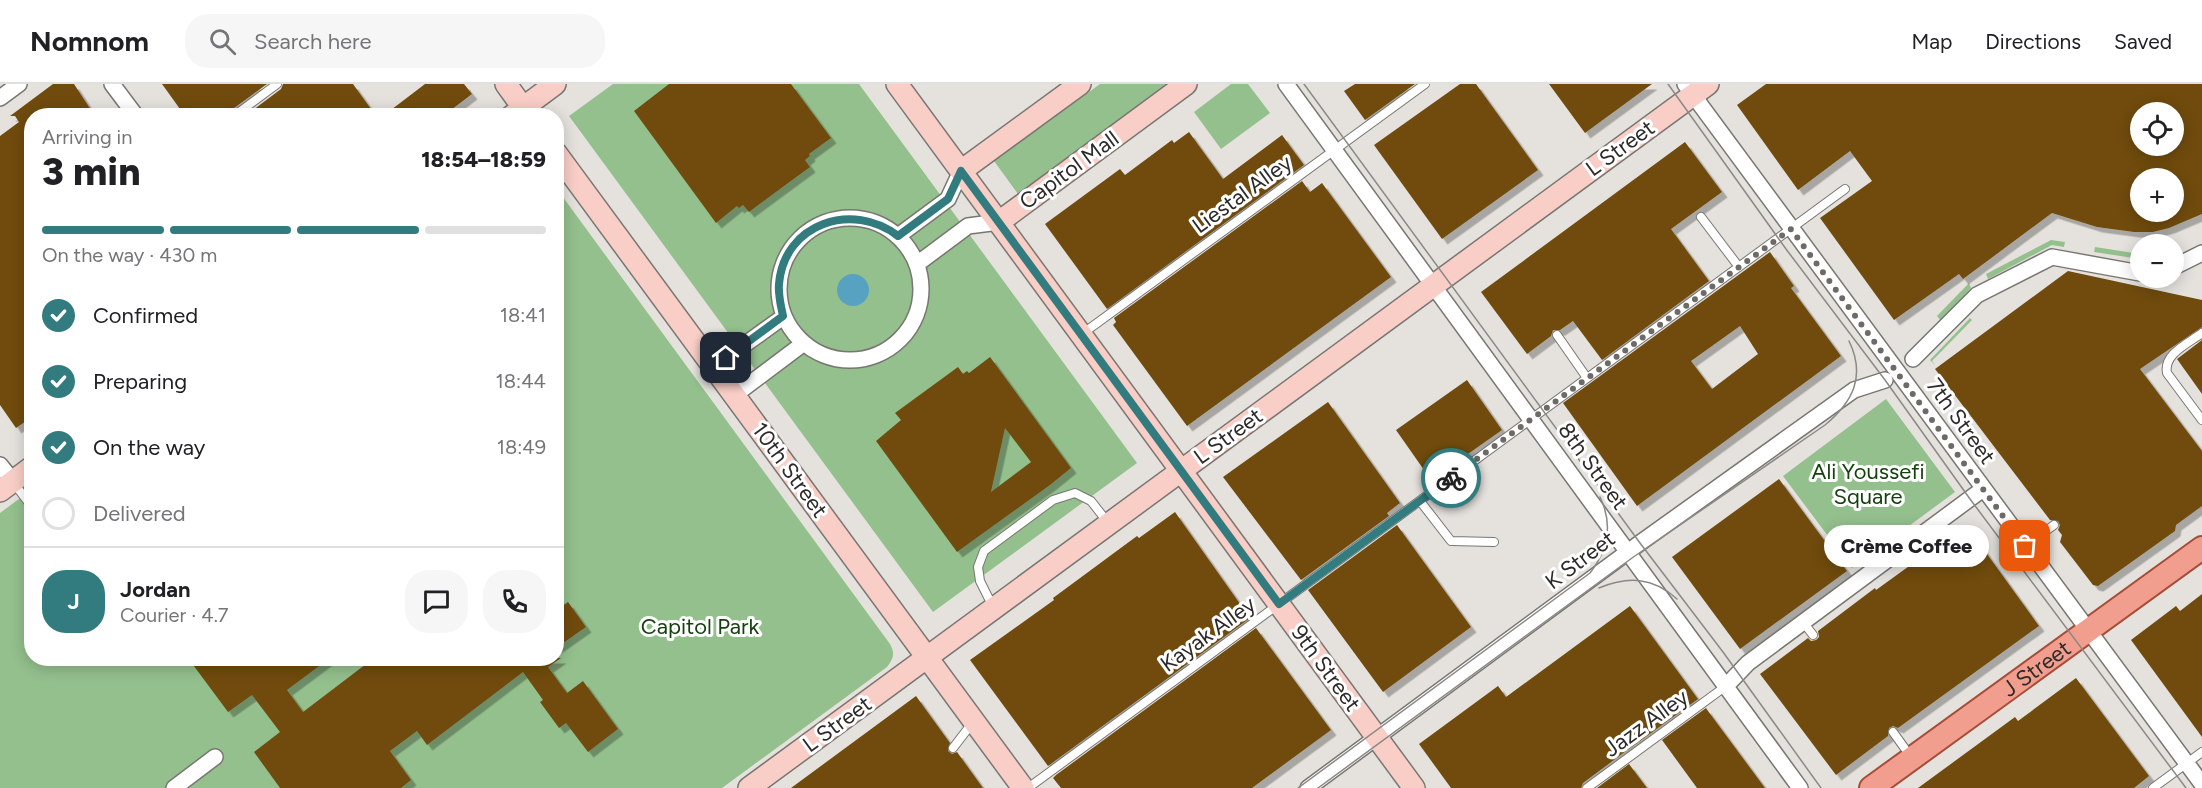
<!DOCTYPE html>
<html lang="en">
<head>
<meta charset="utf-8">
<style>
	body { margin:0; font-family:Figtree,sans-serif; background:#f6f6f6; color:#202124; height:100vh; display:flex; flex-direction:column; font-size:22px; white-space:nowrap }
	* { box-sizing:border-box; margin:0 }
	p { font-size:20px; color:#757577 }
	.icon { flex:none; width:33px; height:33px; fill:none; stroke:currentColor; stroke-width:2; stroke-linecap:round; stroke-linejoin:round }
	.map { position:relative; flex:1; overflow:hidden }
	.sheet { position:absolute; left:24px; top:24px; width:540px; height:558px; display:flex; flex-direction:column; background:#fff; border-radius:24px; box-shadow:0 3px 15px #0003 }
	.sheet>* { flex:none }
	.fabs { position:absolute; left:2130px; top:18px; display:grid; gap:12px }
	.fabs a { display:grid; place-items:center; width:54px; height:54px; border-radius:50%; background:#fff; box-shadow:0 3px 15px #0003; font-size:30px }
	.pin { position:absolute; display:grid; place-items:center; width:51px; height:51px; color:#fff; margin:-26px; border-radius:12px; box-shadow:0 3px 9px #0006 }
	.courier { position:absolute; display:grid; place-items:center; width:60px; height:60px; margin:-30px; border:4px solid #327b7f; border-radius:50%; background:#fff; color:#222; box-shadow:0 2px 8px #0007 }
	.bubble { position:absolute; height:42px; border-radius:21px; background:#fff; box-shadow:0 3px 15px #0003; font-size:20px; font-weight:800; line-height:42px; text-align:center }
	.summary em { font-style:normal; font-weight:800 }
	.summary div { display:flex; flex-direction:column-reverse }
	.summary { display:flex; align-items:center; justify-content:space-between; height:102px; padding:0 18px }
	h1 { font-size:39px; font-weight:800; line-height:45px }
	.bar { display:grid; grid-template-columns:repeat(4,1fr); gap:9px 6px; align-content:center; height:72px; padding:0 18px }
	.bar i { height:8px; border-radius:4px; background:#e0e0e0 }
	.bar .active { background:#327b7f }
	.bar p { grid-column:span 4 }
	.line { display:flex; align-items:center; gap:15px; padding:0 18px; border-top:2px solid #e0e0e0 }
	.line div { flex:1 }
	.round { display:grid; place-items:center; flex:none; width:63px; height:63px; border-radius:24px; background:#f6f6f6 }
	ol { padding:0 18px; list-style:none }
	li { display:flex; align-items:center; gap:18px; height:66px }
	li p { margin-inline-start:auto }
	li .icon { padding:6px; border-radius:50%; background:#327b7f; color:#fff; stroke-width:4 }
	li:last-child { color:#757577 }
	li i { width:33px; height:33px; border:3px solid #e0e0e0; border-radius:50% }
	header { display:flex; align-items:center; gap:36px; box-sizing:border-box; height:84px; padding:0 30px; background:#fff; border-bottom:2px solid #e0e0e0 }
	header strong { font-size:28px }
	nav { display:flex; gap:33px; margin-inline-start:auto; font-size:21px }
	.search { width:420px; height:54px; background:#f6f6f6; display:flex; align-items:center; gap:15px; box-sizing:border-box; padding:0 21px; border-radius:24px; color:#757577; font-size:22px }
	.map>svg:first-child { display:block }
	.green { fill:#94c08d }
	.water { fill:#58a2c1 }
	.building { fill:#6f4c0f; fill-rule:evenodd; filter:url(#shadow) }
	.lines { fill:none; stroke-linecap:round; stroke-linejoin:round }
	.lane-casing { stroke:#797672; stroke-width:10 }
	.street-casing { stroke:#797672; stroke-width:18 }
	.secondary-casing { stroke:#797672; stroke-width:24 }
	.primary-casing { stroke:#a64c39; stroke-width:26 }
	.lane { stroke:#fff; stroke-width:8 }
	.street { stroke:#fff; stroke-width:15 }
	.secondary { stroke:#f8cec6; stroke-width:21 }
	.primary { stroke:#f19e8e; stroke-width:22 }
	.tram { stroke:#8b8986; stroke-width:1.5 }
	.done { stroke:#6d6b68; stroke-width:6; stroke-dasharray:0 10.8 }
	.route { stroke:#327b7f; stroke-width:8 }
	.labels { text-anchor:middle; dominant-baseline:central; stroke-width:6; stroke-linejoin:round; paint-order:stroke }
	.street-label { font-size:22px; fill:#2c2b29; stroke:#fff }
	.park-label { font-size:22px; fill:#15410e; stroke:#fff }
</style>
</head>
<body>
<header>
<strong>Nomnom</strong>
<div class="search"><svg class="icon" aria-label="search" viewBox="0 0 24 24"><circle cx="10" cy="10" r="6"/><path d="M15 15l6 6"/></svg>Search here</div>
<nav><a>Map</a><a>Directions</a><a>Saved</a></nav>
</header>
<div class="map">
<svg width="2202" height="704" viewBox="0 0 2202 704">
	<defs>
		<filter id="shadow"><feDropShadow dx="5.5" dy="5.5" stdDeviation="0" flood-color="#0004"/></filter>
	</defs>
	<rect width="100%" height="100%" fill="#e5e2de"/>
	<path class="green" d="M613,0H859L1137,379L933,528L569,32Z
		M1100,0H1167L1018,110L994,77Z
		M1231,0H1248L1270,29L1221,65L1194,28Z
		M557,105L890,560C895,569 894,574 887,583L722,704H0V429L31,406L32,574H556Z
		M2051,156L2065,158L2064,163L2052,161L1988,195L1986,190Z
		M2095,163L2140,170V175L2094,168Z
		M1969,199L1971,204L1927,253L1926,252L1940,236L1937,232Z
		M1970,234L1972,236L1932,277L1935,281L1930,276Z
		M1886,315L1955,408L1852,484L1783,392Z"/>
	<path class="water" d="M837 206a16 16 0 1 1 32 0a16 16 0 1 1-32 0Z"/>
	<path class="building" d="M53,0H74L95,32H32V333L16,344L0,321V52L19,38L15,32H10Z
		M162,0H267L230,27L228,32H185Z
		M283,0H353L376,32H245L281,5Z
		M425,0H464L472,10L443,32H383Z
		M669,0H791L831,54L809,70L810,72L805,76L810,83L780,105L749,128L743,121L739,124L737,122L716,139L634,27Z
		M1355,0H1415L1365,36L1344,7Z
		M1460,0H1476L1538,86L1442,155L1374,61Z
		M1549,0H1652L1585,49Z
		M1766,0H2202V130L2169,144L2153,148H2134L2097,143L2052,129L1963,195L1959,190L1894,236L1820,134L1872,97L1850,67L1798,106L1737,21ZM2140,28H2174V62H2140ZM2140,94H2174V128H2140Z
		M1189,48L1223,95L1282,51L1304,81L1107,225L1045,140L1120,85L1125,91L1172,56L1174,59Z
		M1685,58L1722,108L1671,145L1709,197L1602,276L1573,237L1560,246H1553L1551,252L1527,270L1481,208Z
		M1302,97L1310,108L1322,99L1391,193L1187,342L1113,241L1116,238L1114,234Z
		M1770,168L1794,202L1791,204L1841,272L1637,422L1563,319ZM1740,242L1758,270L1712,305L1691,277Z
		M2068,187L2202,216V243L2140,285L2202,367V422L2176,441L2175,447L2098,502L2093,501L2060,458L2062,451L2058,446L2060,441L2058,437L2050,436L1935,285Z
		M2202,256V310L2177,275Z
		M990,273L1071,384L1050,401L957,468L876,357L901,336L895,329L958,283L963,290L967,287L969,289ZM1005,344L1031,378L991,408Z
		M1467,296L1502,346L1431,396L1396,346Z
		M1328,318L1400,419L1387,429L1389,432L1301,496L1223,393Z
		M1779,395L1847,487L1740,565L1672,473Z
		M1175,428L1250,534L1048,682L970,576L1054,516L1053,514L1137,452L1139,454Z
		M1397,441L1471,543L1383,608L1308,506Z
		M1966,441L2039,542L1898,644L1893,642L1889,644L1888,652L1836,691L1760,590L1808,554L1811,557L1816,556L1819,553L1818,547L1875,504L1876,506Z
		M556,510L564,521L568,518L586,543L556,564Z
		M2202,510V653L2131,556L2176,522L2180,527Z
		M1630,522L1698,615L1622,670L1583,699L1581,704H1451L1419,660L1498,602L1506,613Z
		M1256,544L1331,646L1252,704H1061L1053,694L1056,691Z
		M188,574H330L287,606L303,628L374,574H561L548,583L567,609L583,597L618,645L588,668L566,639L559,644L540,618L543,616L523,588L427,661L417,647L390,667L411,696L401,704H280L254,668L280,648L252,611L228,628Z
		M2076,594L2149,692L2134,704H1918L2015,633L2018,637Z
		M916,612L950,659L948,667L952,670L957,668L983,704H791Z
		M1706,624L1708,627L1765,704H1697L1662,656Z
		M1629,680L1647,704H1597Z"/>
	<g class="lines">
		<g class="lane-casing">
			<path id="lane" d="M234,32L277,0
				M1701,133L1739,183
				M2202,249C2189,259 2163,270 2167,289L2202,336
				M1082,250L1425,0
				M1557,251L1587,294
				M13,398L32,423
				M1420,417L1451,457L1494,458
				M2025,462L2054,441
				M993,523L980,497L978,483L984,467L1053,416L1075,409L1091,417L1109,440
				M1803,538L1813,551
				M1893,648L1911,673
				M953,664L973,638
				M1028,704L1845,105
				M1587,704L1726,602
				M2153,704L2202,668"/>
		</g>
		<g class="street-casing">
			<path id="street" d="M112,0L136,32
				M1286,0L1800,704
				M1685,0L2202,700
				M0,14L19,0
				M779 205a71 71 0 1 1 142 0a71 71 0 1 1-142 0Z
				M898,152L948,115L961,87
				M917,180L968,142L999,138
				M2174,183L2202,169
				M1913,275L1977,211L2052,173L2140,189
				M715,282L783,233
				M736,310L804,259
				M0,381L13,397
				M1726,602L1748,579L1983,405
				M174,704L215,673
				M1308,704L1640,459L1854,306L1885,296"/>
		</g>
		<g class="secondary-casing">
			<path id="secondary" d="M506,0L529,32
				M897,0L1414,704
				M512,32L555,0
				M556,69L1023,704
				M961,87L1080,0
				M999,138L1186,0
				M0,407L32,383
				M749,704L1708,0"/>
		</g>
		<g class="primary-casing">
			<g id="primary">
				<path id="s1" d="M1871,704L2202,464"/>
			</g>
		</g>
		<use href="#lane" class="lane"/>
		<use href="#street" class="street"/>
		<use href="#secondary" class="secondary"/>
		<use href="#primary" class="primary"/>
		<path class="tram" d="M1304,0L1640,459L1723,568L1821,704
			M1668,0L1786,165L1885,296L1970,415L2186,704
			M1599,504C1628,492 1653,493 1677,515
			M1298,704L1590,489C1608,466 1613,440 1600,413
			M1318,704L1632,474L1825,341C1853,318 1866,292 1849,257"/>
	</g>
	<g class="lines">
		<path class="done" d="M1451,394L1791,145L2025,462"/>
		<path class="route" d="M726,274L783,232C781,222 778,211 779,200C784,139 853,117 898,152L948,115L961,87L1279,520L1451,394"/>
	</g>
	<g class="labels">
		<g class="street-label">
			<text transform="translate(1620 64) rotate(-36)">L Street</text>
			<text transform="translate(1069 86) rotate(-36)">Capitol Mall</text>
			<text transform="translate(1242 110) rotate(-36)">Liestal Alley</text>
			<text transform="translate(1961 337) rotate(54)">7th Street</text>
			<text transform="translate(1228 352) rotate(-36)">L Street</text>
			<text transform="translate(1593 382) rotate(54)">8th Street</text>
			<text transform="translate(790 386) rotate(54)">10th Street</text>
			<text transform="translate(1580 476) rotate(-37)">K Street</text>
			<text transform="translate(1208 550) rotate(-36)">Kayak Alley</text>
			<text stroke="none"><textPath href="#s1" startOffset="204">J Street</textPath></text>
			<text transform="translate(1326 584) rotate(54)">9th Street</text>
			<text transform="translate(1646 639) rotate(-36)">Jazz Alley</text>
			<text transform="translate(837 640) rotate(-36)">L Street</text>
		</g>
		<g class="park-label">
			<text x="1868" y="387">Ali Youssefi<tspan x="1868" dy="25">Square</tspan></text>
			<text x="700" y="542">Capitol Park</text>
		</g>
	</g>
</svg>
<div class="fabs">
<a><svg class="icon" aria-label="locate" viewBox="0 0 24 24"><circle cx="12" cy="12" r="6"/><path d="M12 2v4M12 18v4M2 12h4M18 12h4"/></svg></a>
<a>+</a>
<a>−</a>
</div>
<div class="pin" style="left:2025px;top:462px;background:#ea580c"><svg class="icon" aria-label="bag" viewBox="0 0 24 24"><path d="M5 8h14l-1 12H6zM9 8a3 3 0 0 1 6 0"/></svg></div>
<div class="pin" style="left:726px;top:274px;background:#1f2937"><svg class="icon" aria-label="home" viewBox="0 0 24 24"><path d="M3 11l9-7 9 7M6 9v11h12V9"/></svg></div>
<div class="courier" style="left:1451px;top:394px"><svg class="icon" aria-label="bike" viewBox="0 0 24 24"><circle cx="6" cy="16" r="4"/><circle cx="18" cy="16" r="4"/><path d="M6 16l4-8h5l3 8M10 8l3 8H6M13 5h3"/></svg></div>
<div class="bubble" style="left:1824px;top:441px;width:165px">Crème Coffee</div>
<section class="sheet">
<div class="summary"><div><h1>3 min</h1><p>Arriving in</p></div><em>18:54–18:59</em></div>
<div class="bar"><i class="active"></i><i class="active"></i><i class="active"></i><i></i><p>On the way · 430 m</p></div>
<ol>
<li><svg class="icon" aria-label="check" viewBox="0 0 24 24"><path d="M5 12l5 5 9-10"/></svg>Confirmed<p>18:41</p></li>
<li><svg class="icon" aria-label="check" viewBox="0 0 24 24"><path d="M5 12l5 5 9-10"/></svg>Preparing<p>18:44</p></li>
<li><svg class="icon" aria-label="check" viewBox="0 0 24 24"><path d="M5 12l5 5 9-10"/></svg>On the way<p>18:49</p></li>
<li><i></i>Delivered</li>
</ol>
<div class="line" style="height:108px"><b class="round" style="background:#327b7f;color:#fff">J</b><div><b>Jordan</b><p>Courier · 4.7</p></div><a class="round"><svg class="icon" aria-label="chat" viewBox="0 0 24 24"><path d="M4 5h16v11H9l-5 4z"/></svg></a><a class="round"><svg class="icon" aria-label="phone" viewBox="0 0 24 24"><path d="M5 4h4l2 5-3 2q2 4 5 5l2-3 5 2v4C11 20 4 13 5 4z"/></svg></a></div>
</section>
</div>
</body>
</html>
